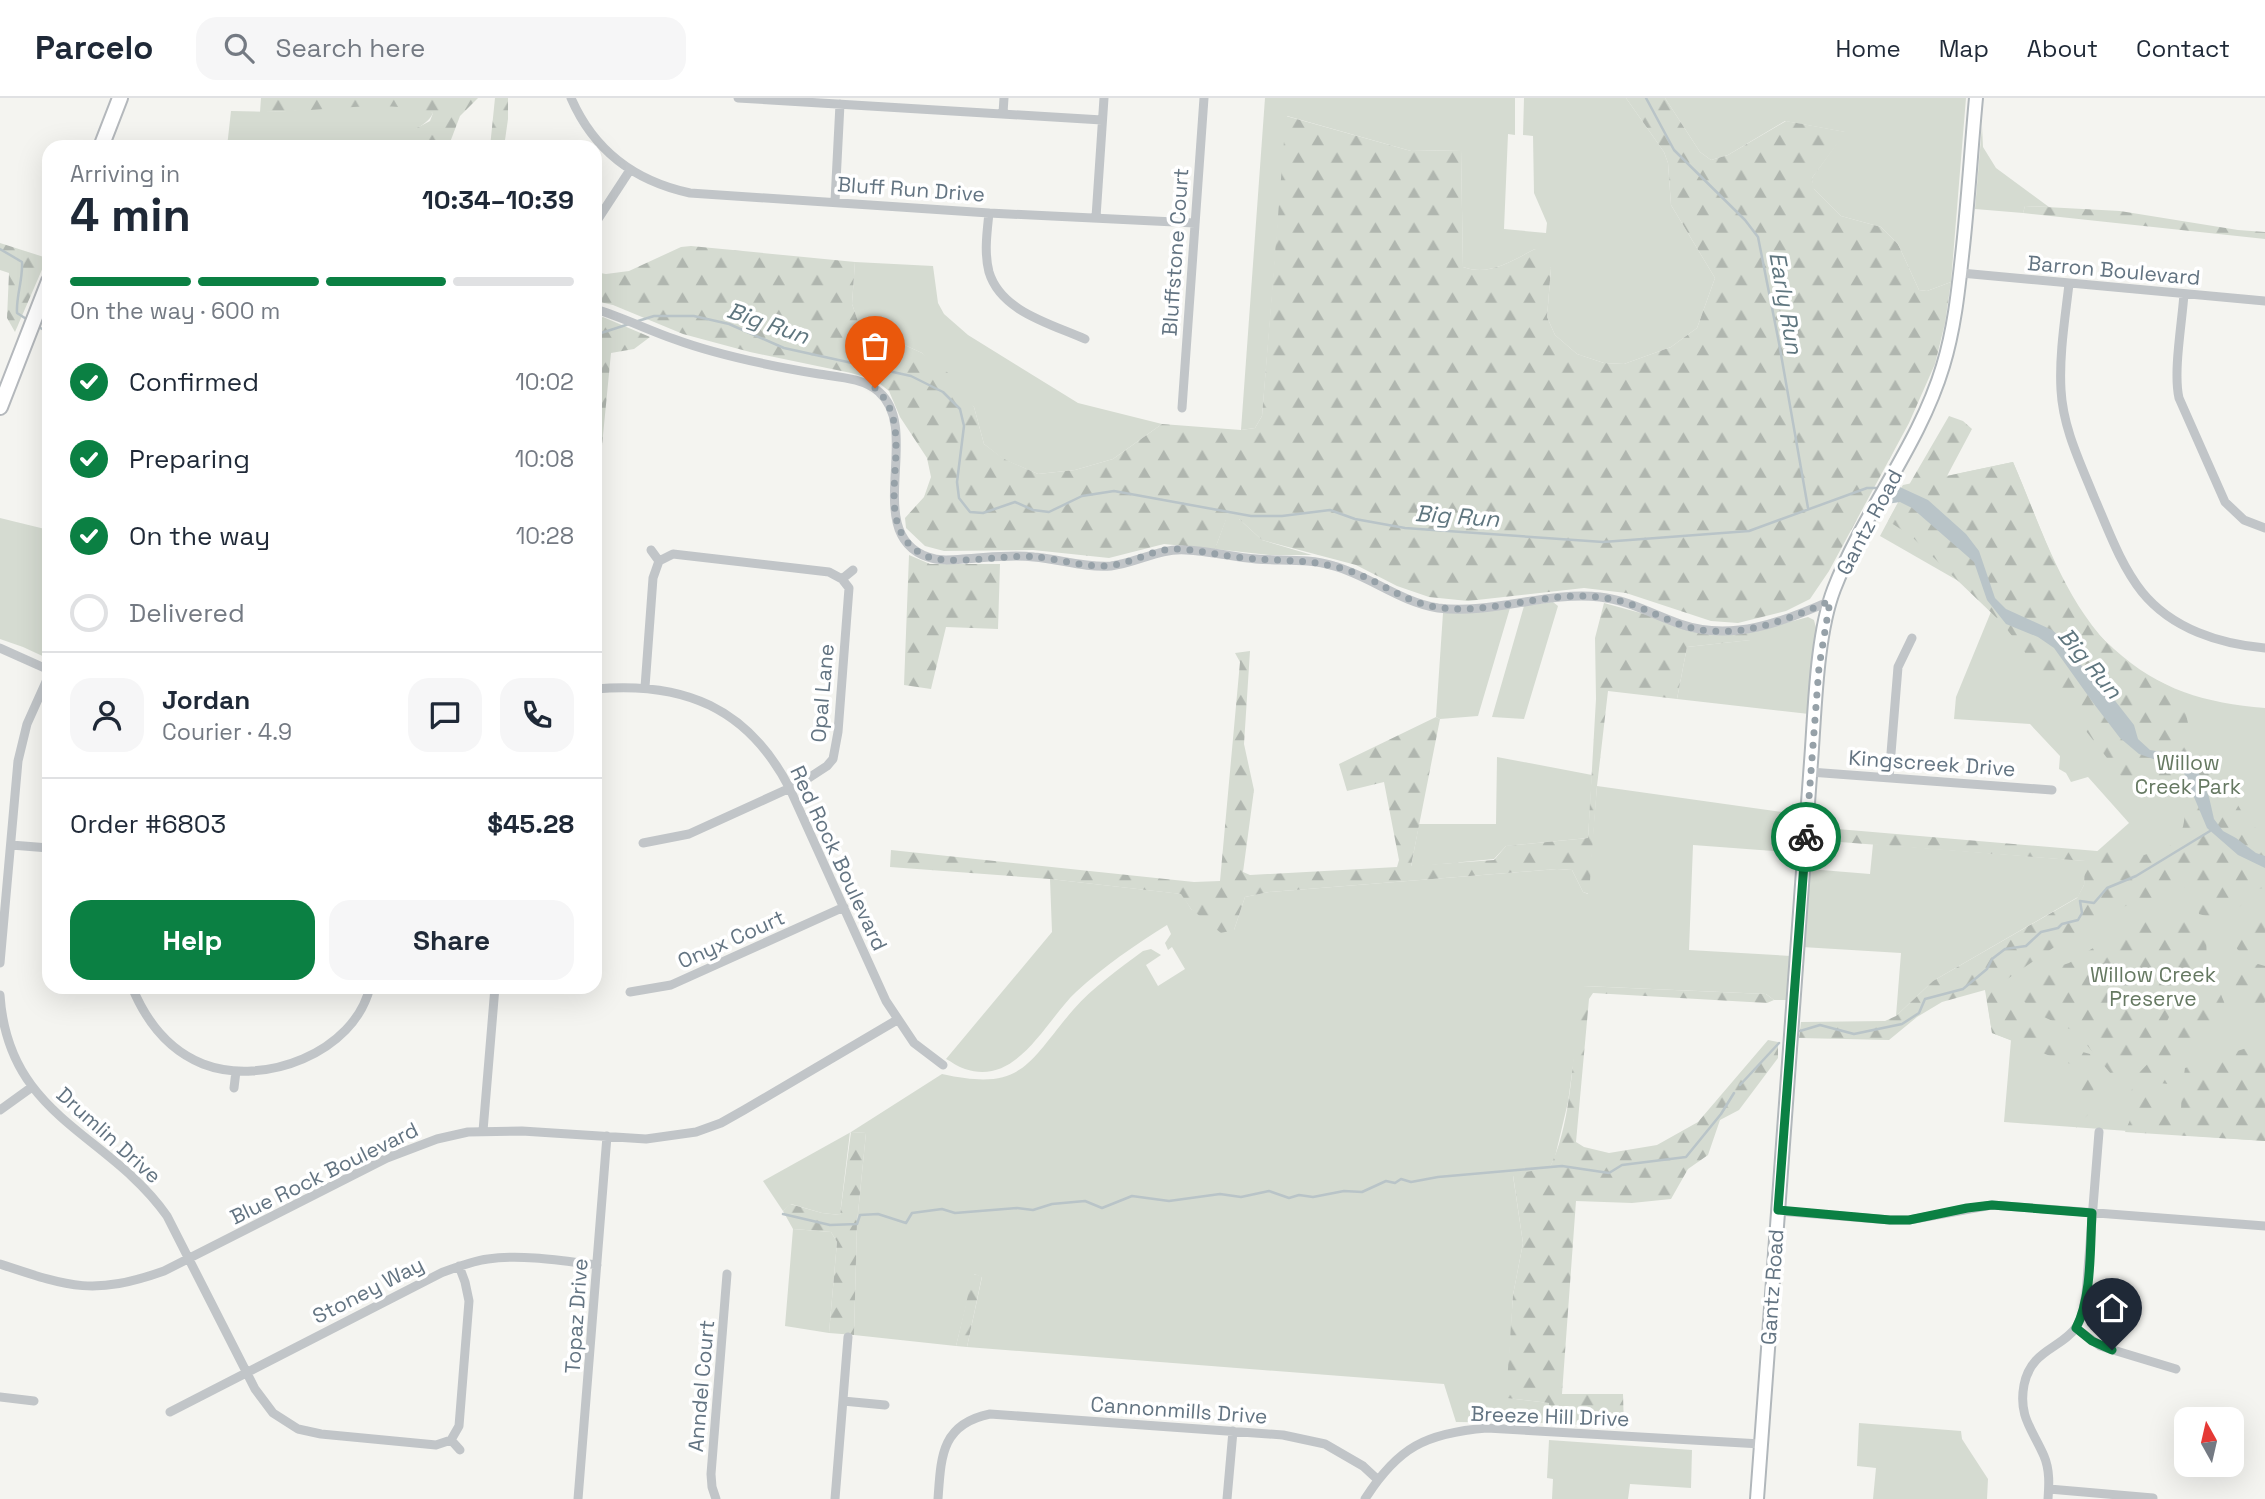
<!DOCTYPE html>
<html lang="en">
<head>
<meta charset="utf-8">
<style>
	body { margin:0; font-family:"Space Grotesk",sans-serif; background:#f6f6f7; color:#1f2937; height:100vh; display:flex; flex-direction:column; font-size:26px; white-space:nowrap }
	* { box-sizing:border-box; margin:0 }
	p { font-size:23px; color:#747a83 }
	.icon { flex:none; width:38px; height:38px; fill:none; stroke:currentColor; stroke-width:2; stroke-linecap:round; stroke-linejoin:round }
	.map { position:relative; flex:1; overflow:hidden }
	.details { position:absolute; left:42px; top:42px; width:560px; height:854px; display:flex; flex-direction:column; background:#fff; border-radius:21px; box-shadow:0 7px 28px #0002 }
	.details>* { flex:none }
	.needle { width:46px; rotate:352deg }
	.fabs { position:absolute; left:2174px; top:1309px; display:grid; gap:14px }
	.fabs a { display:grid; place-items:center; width:70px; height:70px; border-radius:14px; background:#fff; box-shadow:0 7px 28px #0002; font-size:35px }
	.pin { position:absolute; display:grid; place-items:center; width:60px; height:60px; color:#fff; margin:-72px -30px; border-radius:50% 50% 50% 0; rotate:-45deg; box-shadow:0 0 7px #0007 }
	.pin .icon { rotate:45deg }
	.courier { position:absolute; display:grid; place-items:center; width:70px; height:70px; margin:-35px; border:5px solid #0b8043; border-radius:50%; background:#fff; color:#222; box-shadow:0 2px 9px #0007 }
	.overview em { font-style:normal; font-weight:800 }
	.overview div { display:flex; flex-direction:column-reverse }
	.overview { display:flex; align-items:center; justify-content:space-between; height:119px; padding:0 28px }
	h1 { font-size:46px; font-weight:800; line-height:52px }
	.bar { display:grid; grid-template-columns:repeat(4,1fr); gap:10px 7px; align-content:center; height:84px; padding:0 28px }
	.bar i { height:9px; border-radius:5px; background:#e0e1e3 }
	.bar .on { background:#0b8043 }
	.bar p { grid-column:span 4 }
	.line { display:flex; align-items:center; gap:18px; padding:0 28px; border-top:2px solid #e0e1e3 }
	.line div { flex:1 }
	.round { display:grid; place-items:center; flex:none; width:74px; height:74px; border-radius:21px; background:#f6f6f7 }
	ol { padding:0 28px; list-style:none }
	li { display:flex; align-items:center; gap:21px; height:77px }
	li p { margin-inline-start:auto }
	li .icon { padding:7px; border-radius:50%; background:#0b8043; color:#fff; stroke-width:4 }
	li:last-child { color:#747a83 }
	li i { width:38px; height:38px; border:4px solid #e0e1e3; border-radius:50% }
	.cta { display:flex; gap:14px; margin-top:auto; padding:14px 28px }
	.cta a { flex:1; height:80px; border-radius:21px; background:#0b8043; color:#fff; font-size:28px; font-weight:800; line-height:80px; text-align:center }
	.cta a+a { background:#f6f6f7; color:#1f2937 }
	header { display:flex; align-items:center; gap:42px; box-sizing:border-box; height:98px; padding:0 35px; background:#fff; border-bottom:2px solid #e0e1e3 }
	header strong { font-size:33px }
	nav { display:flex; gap:38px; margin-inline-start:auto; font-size:24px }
	.search { width:490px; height:63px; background:#f6f6f7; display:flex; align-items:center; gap:18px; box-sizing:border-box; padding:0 24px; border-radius:21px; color:#747a83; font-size:26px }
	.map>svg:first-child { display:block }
	.green { fill:#d5dbd1 }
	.forest { fill:url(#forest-firs) }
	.water { fill:#b9c4c8 }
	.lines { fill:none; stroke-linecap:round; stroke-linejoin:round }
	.stream { stroke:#b9c4c8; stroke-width:2.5 }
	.secondary-casing { stroke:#b1b7bb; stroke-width:16 }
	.primary-casing { stroke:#b4b8bc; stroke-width:18 }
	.minor { stroke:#c1c5c8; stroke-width:9 }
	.secondary { stroke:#fff; stroke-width:12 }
	.primary { stroke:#fff; stroke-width:14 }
	.done { stroke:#96a1a8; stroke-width:7; stroke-dasharray:0 12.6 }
	.route { stroke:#0b8043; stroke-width:9 }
	.labels { text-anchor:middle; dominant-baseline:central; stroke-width:7; stroke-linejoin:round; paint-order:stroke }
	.street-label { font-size:21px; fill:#637482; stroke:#fff }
	.park-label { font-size:21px; fill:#667962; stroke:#fff }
	.water-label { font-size:23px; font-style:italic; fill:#5f767f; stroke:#fff }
</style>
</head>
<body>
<header>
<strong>Parcelo</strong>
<div class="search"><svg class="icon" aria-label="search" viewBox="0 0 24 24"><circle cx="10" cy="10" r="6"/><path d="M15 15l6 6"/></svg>Search here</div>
<nav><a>Home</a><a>Map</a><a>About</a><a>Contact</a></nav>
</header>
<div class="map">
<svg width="2265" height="1401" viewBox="0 0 2265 1401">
	<defs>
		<pattern id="forest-firs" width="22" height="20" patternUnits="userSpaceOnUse" patternTransform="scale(1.75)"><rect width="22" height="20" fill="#d5dbd1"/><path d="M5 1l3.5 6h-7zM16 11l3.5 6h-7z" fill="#b0b6af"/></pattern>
	</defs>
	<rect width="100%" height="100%" fill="#f4f4f0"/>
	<path class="green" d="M1265,0H1515V37L1508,36L1504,131L1546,135L1547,125L1534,95L1533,38L1523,37L1524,0H1626L1664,54L1668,65L1671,107L1715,180L1697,230L1671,249L1624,266L1604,265L1577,256L1555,237L1547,219L1551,170L1535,151C1513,162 1489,179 1463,169L1461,52L1411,53L1287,18L1262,318L1255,330L1241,332Z
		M1665,0H1966L1951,184L1927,193L1919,192L1898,146L1881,129L1841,118L1813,90L1812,80L1845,34L1785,23L1728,57L1711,62L1700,54Z
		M387,4L420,9L433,15C427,29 404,35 391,49H227L231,13L275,14Z
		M1982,28L1983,49L1996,70L2049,109L2025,108L2023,115L1975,111Z
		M855,164L933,168L938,205L944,216L968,237L1078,305L1162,326L1113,361L1075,372L1038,376L1003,361L984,346L974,309L922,255L859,226L852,206Z
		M2013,364C2036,417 2058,487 2095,532C2100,539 2108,545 2114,551C2159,592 2205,605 2265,610V1043L2004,1024L2011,942L1992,935L1981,861L2087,800L2093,757L2129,725L2088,679L2071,684L2066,675L2059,671L2060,658L2030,626L1954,621L1956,599L1995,504L1880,438L1904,393L1901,390L1903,387Z
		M0,420L49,432V561L23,549L0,541Z
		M1226,421H1239L1262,442L1312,457H1269L1215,451Z
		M1553,504L1558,508L1524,621L1492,619L1524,508Z
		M1510,510L1478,618L1440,621L1436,619L1443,515Z
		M1808,519L1814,522L1817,534L1809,616L1677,601L1687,549L1750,542L1751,534Z
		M1497,659L1592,677L1588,740L1506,748L1494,761L1411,769L1419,726H1496Z
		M1597,688L1803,717L1799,755L1693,747L1689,852L1791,858L1789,902H1774L1766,896L1584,888L1568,1004L1555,1059L1550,1069L1513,1078L1523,1145L1513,1197L1507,1300L1549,1305V1325L1456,1324L1444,1286L967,1249L982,1179L974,1176L956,1248L854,1237L857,1125L866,1035L850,1034L840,1117L822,1115L791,1106L783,1113L763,1083L851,1034L942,976C1023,994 1027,966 1073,912C1093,889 1119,871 1143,853L1151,851L1161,857L1146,867L1158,888L1185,871L1172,849L1168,852L1165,845L1171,836L1167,827C1135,847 1104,868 1076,894C1046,922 1017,989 965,971C958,969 952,964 946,961L1052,834L1050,781L1182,796L1191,811L1234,832L1245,799L1269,794L1557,771L1572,772L1583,794L1588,796Z
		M1873,746L2086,763L2084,787L2078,799L1933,883L1896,918L1901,855L1802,849L1809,771L1870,776Z
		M793,1131L831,1134L837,1144L829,1235L785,1228Z
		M1859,1325L1961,1333L1962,1341L1988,1381L1987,1401H1873L1876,1370L1857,1368Z
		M1549,1342L1692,1352L1691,1390L1630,1386L1628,1401H1552L1553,1381L1547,1380Z"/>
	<path class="forest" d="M261,0H478L460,18L449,47L391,49L400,39L430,23L433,15C381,0 316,15 260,14Z
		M495,0H508V21L504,49H490Z
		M1626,0H1665L1700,54L1711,62L1728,57L1786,23L1846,34L1812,80L1814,91L1841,118L1881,129L1898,146L1919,192L1927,193L1951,184L1945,225L1935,266L1909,325L1829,473L1810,501L1786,513L1738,525L1711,523L1626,495L1584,490L1468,503L1429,499L1397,488L1356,467L1262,442L1239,421L1226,422L1215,451L1164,446L1109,460L1033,452L944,453L925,448L906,430L905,420L924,399L931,379L927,360L900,319L889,293L875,282L851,275L750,254L683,236L613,207L595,203V174L606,176L629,173L681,149L691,148L855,164L852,206L859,226L922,255L956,281L974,309L984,346L1004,361L1038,376L1075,372L1113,361L1162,326L1241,332L1255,330L1262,318L1286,18L1411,53L1461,52L1463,169C1489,179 1513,162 1535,151L1546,155L1551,170L1547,219L1555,237L1577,256L1604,265L1624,266L1671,249L1697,230L1715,180L1671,107L1668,65L1664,54Z
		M2025,108L2120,113L2238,132L2265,134V141L2023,115Z
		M0,145L47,160L15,234L7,220L9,175L0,172Z
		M603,219L650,239L634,251L611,255L595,420V348L602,257L595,254V222Z
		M1949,318L1963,323L1972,331L1947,378L2013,364C2044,435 2068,521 2134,569C2148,579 2166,586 2181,595L2191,638L2227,688L2250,728L2265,733V790L2245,792L2243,805L2231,819L2216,821L2199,816L2197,802L2201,790L2182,789L2170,802L2133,804L2072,837L1994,890L2001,895L2012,891L2023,913L2046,935L2068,950L2090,956L2095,973L2092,1012L2076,1030L2078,969L1992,935L1985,892L1942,904L1917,919L1889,942L1799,940L1801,924L1885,923L1896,918L1933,883L2077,800L2084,787L2085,763L1814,742V729L2144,757C2152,754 2165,752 2171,747C2188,734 2186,710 2181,692C2162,683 2140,688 2121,678L2002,525L1910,437L1888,423Z
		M909,457L930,466H1000L998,531L946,529L931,591L904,587Z
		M1604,505L1710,534H1751V542L1687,549L1677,601L1608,593L1597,688L1589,796L1583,794L1572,772L1557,771L1269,794L1245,799L1234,832L1221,835L1191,811L1181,796L1050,781L890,769L891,752L1194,784L1220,783L1240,564L1235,555L1250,553L1244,646L1254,692L1243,774L1250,777L1397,769L1399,762L1384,684L1347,693L1339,666L1436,619L1440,621L1411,768L1494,762L1506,748L1588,740L1596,601L1595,540Z
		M2262,814L2265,815V859C2258,857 2249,858 2242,855C2238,853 2236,850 2235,846C2229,830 2251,824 2262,814Z
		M2186,817L2206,836L2207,867L2180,898L2166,925L2140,960L2116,982L2076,934L2044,919L2018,899L2024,880L2069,865L2138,822Z
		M2258,866L2265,868V904L2257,912C2251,911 2245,910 2240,907C2233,902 2218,881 2231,874C2239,870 2250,871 2258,866Z
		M2208,883L2218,889L2228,914L2215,935L2188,950L2169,966L2168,986L2152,984L2131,994L2137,977L2160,953Z
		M1583,888L1766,896L1774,902L1767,905L1593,895L1589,901L1576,1044L1584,1049L1609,1055L1657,1047L1698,1024L1768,942L1778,944V960L1739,1012L1720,1022L1708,1057L1688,1071L1671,1101L1632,1105L1576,1103L1562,1296H1623L1624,1330L1549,1325V1305L1506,1300L1513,1197L1523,1145L1513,1077L1550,1069C1573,1024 1574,942 1579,890Z
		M2265,944V1043L2125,1034L2130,1022L2145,999H2154L2167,1016L2181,1011L2182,991L2185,970Z
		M851,1034L866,1035L857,1125L854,1237L829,1235L837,1144L831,1134L793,1131L783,1113L790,1106L822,1115L840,1117Z
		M973,1176L982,1178L967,1249L956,1248Z"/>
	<path class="water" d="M1891,385L1928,402L1966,436L1979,453L1995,500L2006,511L2052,532L2065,543L2073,559L2109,595L2134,627L2138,641L2150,652L2192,659L2209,699L2214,721L2223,733L2236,740L2256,755L2265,758V770L2238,757L2207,730L2181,668L2162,664L2139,656L2120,640L2094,606L2054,550L2038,539L2006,526L1987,502L1974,464L1912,410L1900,404L1887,406L1882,401Z"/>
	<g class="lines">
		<path class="stream" d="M1646,0L1674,52L1745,122L1758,139L1779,245L1808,410
			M0,151L22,164C23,182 16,198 17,215L28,222
			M638,223L654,218H694L729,226L784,250L911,278L943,294L960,311L964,328L957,384L959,400L970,414L983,415L1015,404L1033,412L1049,414L1082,398L1114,393L1251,418H1282L1330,412L1355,421L1405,430L1603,444L1749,433L1867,390H1881
			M37,228L49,235
			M595,237L629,226
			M1800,933L1820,927L1854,936L1902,926L1919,915L1925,901L1963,891L1987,871L1992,861L2005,851L2026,848L2041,834L2058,830L2062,826L2078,822L2082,815L2080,803L2094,805L2107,790L2136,778L2210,733
			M1740,987L1779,945
			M783,1116L830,1127L857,1126L860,1117L878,1116L906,1125L912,1115L942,1111L955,1115L1017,1110L1033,1112L1052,1106L1085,1103L1102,1110L1132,1098L1169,1103L1220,1096L1241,1099L1269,1093L1289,1100L1299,1097L1313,1099L1344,1093L1362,1094L1386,1083L1395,1085L1401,1081L1411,1084L1438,1079L1562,1068L1609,1075L1622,1067L1686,1059L1721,1016L1734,995"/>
		<g class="secondary-casing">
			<path id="secondary" d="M1757,1401L1811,664C1815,613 1816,538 1834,491C1864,413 1919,348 1943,268C1954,232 1958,195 1962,158C1968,106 1971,53 1976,0"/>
		</g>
		<g class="primary-casing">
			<path id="primary" d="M101,49L120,0
				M0,309L49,183"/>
		</g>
		<path class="minor" d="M571,0C594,53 634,83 690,95L989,115L1195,125
			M738,0L1102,22
			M1003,15L1004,0
			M835,103L840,6
			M989,115C987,134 984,155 989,174C1001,214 1052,226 1085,241
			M1096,119L1104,0
			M598,121L630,72
			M1961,175L2265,203
			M2069,186C2065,221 2059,257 2061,292C2063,330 2080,364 2094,399C2108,431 2120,466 2142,494C2172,531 2220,546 2265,550
			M2184,196C2182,225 2173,274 2179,300L2225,404L2244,422L2265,430
			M595,211C622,219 648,232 674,241C720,258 771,268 819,276C838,279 864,280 879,294C923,332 861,436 928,459C939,463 951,462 963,461C986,460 1010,456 1034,459C1059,461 1085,470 1111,468C1137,465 1159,450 1186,452C1210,453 1233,459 1256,461C1283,463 1308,460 1334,468C1370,478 1400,504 1438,510C1492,517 1546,493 1600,499C1628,502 1654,517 1680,526C1732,544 1783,524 1830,503
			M1182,310L1204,0
			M651,452L659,463
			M842,481L853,472
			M0,550L49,572
			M595,591C683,583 748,609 790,691L886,903L914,945L943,967
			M1810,674L2052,692
			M1889,680L1898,569L1912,540
			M643,745L689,736L801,685L827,668L833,661L838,634L849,490L842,481L829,474L673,456L659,463L653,480L645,589
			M11,747L49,750
			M0,865L18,663L27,626L49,577
			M132,889C146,923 168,952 203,966C263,989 354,955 370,889
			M630,894L671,887L844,809
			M0,897C8,1020 108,1034 167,1118L255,1291L273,1315L298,1331L321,1336L436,1347L451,1342
			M234,990L236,973
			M0,1012L32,989
			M483,1033L495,889
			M1778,1113L1890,1122H1909L1992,1107L2265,1128
			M0,1166C69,1189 93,1198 164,1173L387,1060L437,1041L468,1034L522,1033L646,1041L696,1034L721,1025L744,1012L897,922
			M2076,1230L2100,1248L2176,1271
			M0,1299L34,1303
			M843,1303L885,1307
			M170,1314L441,1175C457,1169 472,1163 488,1161C522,1156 564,1163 597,1167
			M451,1342L459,1328L469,1203L465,1184L459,1168
			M451,1342L460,1352
			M2049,1391L2153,1400
			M578,1401L607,1038
			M716,1401L712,1389L711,1376L727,1176
			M835,1401L848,1239
			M938,1401C941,1359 941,1326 990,1316L1283,1337L1325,1346L1363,1368L1377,1381
			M1227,1401L1233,1333
			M1365,1401C1398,1349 1426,1335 1487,1330L1761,1346
			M2048,1401C2049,1387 2050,1372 2044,1358C2033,1332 2018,1319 2024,1287C2031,1251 2062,1251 2077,1228C2083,1219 2084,1206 2086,1196L2099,1034"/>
		<use href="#secondary" class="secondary"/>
		<use href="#primary" class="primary"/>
	</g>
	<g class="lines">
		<path class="done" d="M875,290C924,334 864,420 920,455C945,471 1004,455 1036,459C1061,461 1088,471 1114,467C1134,464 1152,452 1173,451C1197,451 1221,458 1245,460C1284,464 1311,460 1350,473C1382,484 1408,507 1443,510C1497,516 1551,491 1605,500C1631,503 1655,517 1679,526C1731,545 1782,524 1830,503L1819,569L1806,739"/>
		<path class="route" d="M1806,739L1778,1112L1890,1122H1909L1967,1110L1992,1107L2092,1115C2090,1149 2092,1200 2076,1230L2092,1243L2112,1252"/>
	</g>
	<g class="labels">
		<g class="street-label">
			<text transform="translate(911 91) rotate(4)">Bluff Run Drive</text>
			<text transform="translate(1175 154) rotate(-86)">Bluffstone Court</text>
			<text transform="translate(2114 172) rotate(5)">Barron Boulevard</text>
			<text transform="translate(1869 424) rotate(-62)">Gantz Road</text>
			<text transform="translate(822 595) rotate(-85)">Opal Lane</text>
			<text transform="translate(1932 665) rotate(4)">Kingscreek Drive</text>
			<text transform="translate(839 760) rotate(65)">Red Rock Boulevard</text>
			<text transform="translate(731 841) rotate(-24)">Onyx Court</text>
			<text transform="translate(109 1037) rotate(42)">Drumlin Drive</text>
			<text transform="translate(324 1075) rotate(-26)">Blue Rock Boulevard</text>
			<text transform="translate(1772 1189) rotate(-86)">Gantz Road</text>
			<text transform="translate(368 1192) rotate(-27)">Stoney Way</text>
			<text transform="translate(576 1218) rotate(-86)">Topaz Drive</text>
			<text transform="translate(701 1288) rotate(-85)">Anndel Court</text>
			<text transform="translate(1179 1312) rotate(4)">Cannonmills Drive</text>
			<text transform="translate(1550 1318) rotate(2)">Breeze Hill Drive</text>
		</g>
		<g class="park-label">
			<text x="2188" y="664">Willow<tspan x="2188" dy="24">Creek Park</tspan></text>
			<text x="2153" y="876">Willow Creek<tspan x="2153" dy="24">Preserve</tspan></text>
		</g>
		<g class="water-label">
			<text transform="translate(1786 205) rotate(80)">Early Run</text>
			<text transform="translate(768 225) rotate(19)">Big Run</text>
			<text transform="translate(1457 418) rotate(4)">Big Run</text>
			<text transform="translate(2090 565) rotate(50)">Big Run</text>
		</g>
	</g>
</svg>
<div class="fabs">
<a><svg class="needle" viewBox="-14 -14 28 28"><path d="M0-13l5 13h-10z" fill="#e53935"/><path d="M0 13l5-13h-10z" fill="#747a83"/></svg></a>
</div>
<div class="pin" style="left:875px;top:290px;background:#ea580c"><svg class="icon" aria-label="bag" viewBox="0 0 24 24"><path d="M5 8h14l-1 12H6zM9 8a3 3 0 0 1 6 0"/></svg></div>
<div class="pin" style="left:2112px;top:1252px;background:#1f2937"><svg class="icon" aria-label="home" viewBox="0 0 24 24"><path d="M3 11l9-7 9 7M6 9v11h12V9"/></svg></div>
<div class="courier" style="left:1806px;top:739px"><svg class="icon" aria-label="bike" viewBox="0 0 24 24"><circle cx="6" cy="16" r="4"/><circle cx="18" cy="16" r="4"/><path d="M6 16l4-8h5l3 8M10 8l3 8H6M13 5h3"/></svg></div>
<section class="details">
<div class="overview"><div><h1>4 min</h1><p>Arriving in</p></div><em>10:34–10:39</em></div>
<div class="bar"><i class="on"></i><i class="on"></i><i class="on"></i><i></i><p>On the way · 600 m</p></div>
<ol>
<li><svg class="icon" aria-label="check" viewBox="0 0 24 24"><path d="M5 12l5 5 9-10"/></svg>Confirmed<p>10:02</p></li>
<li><svg class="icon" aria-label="check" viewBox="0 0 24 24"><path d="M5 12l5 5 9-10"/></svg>Preparing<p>10:08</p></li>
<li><svg class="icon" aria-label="check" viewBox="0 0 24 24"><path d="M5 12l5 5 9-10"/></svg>On the way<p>10:28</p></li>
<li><i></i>Delivered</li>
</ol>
<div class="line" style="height:126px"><a class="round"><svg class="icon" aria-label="person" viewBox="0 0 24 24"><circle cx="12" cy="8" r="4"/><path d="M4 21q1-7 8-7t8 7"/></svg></a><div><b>Jordan</b><p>Courier · 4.9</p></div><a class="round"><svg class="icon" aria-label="chat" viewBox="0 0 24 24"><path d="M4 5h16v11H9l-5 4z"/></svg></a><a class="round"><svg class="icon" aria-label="phone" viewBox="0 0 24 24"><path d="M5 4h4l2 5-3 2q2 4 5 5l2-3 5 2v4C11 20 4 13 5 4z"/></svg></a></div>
<div class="line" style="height:91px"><div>Order #6803</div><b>$45.28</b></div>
<div class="cta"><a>Help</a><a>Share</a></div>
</section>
</div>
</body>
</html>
